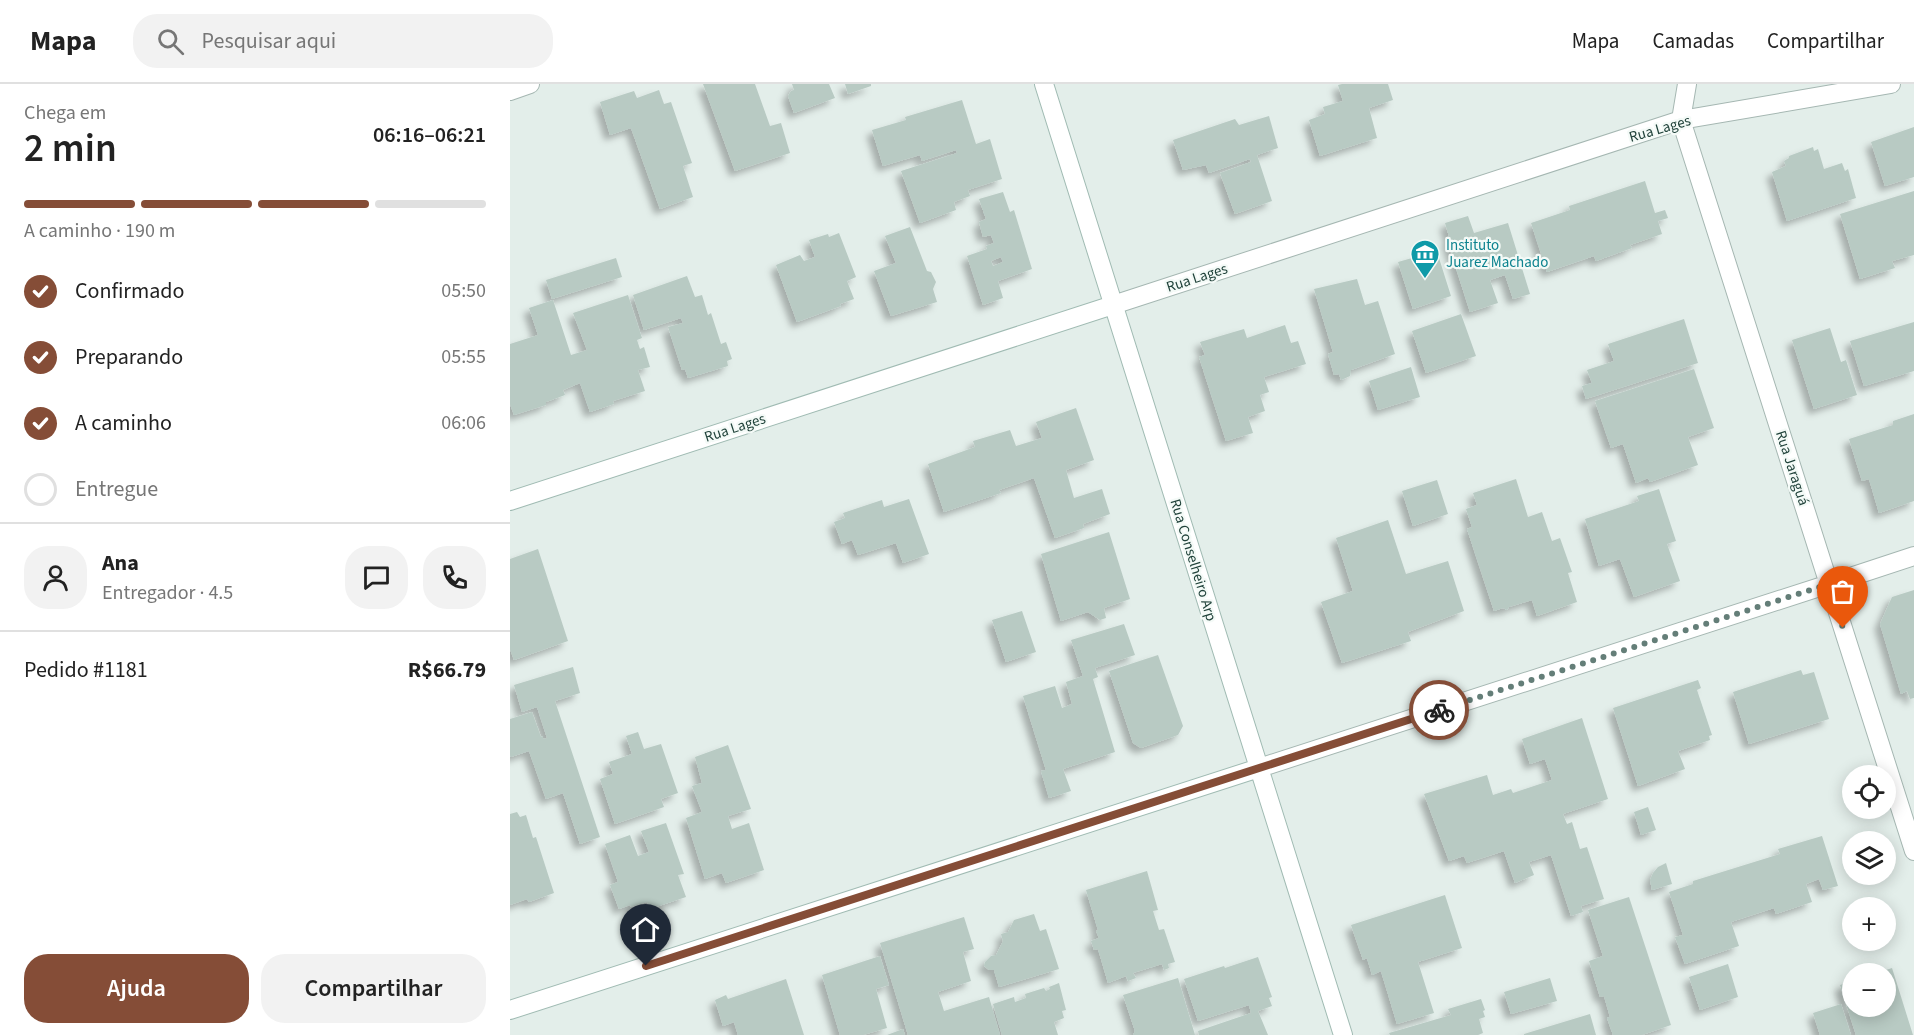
<!DOCTYPE html>
<html lang="pt">
<head>
<meta charset="utf-8">
<style>
	body { margin:0; font-family:"Source Sans 3",sans-serif; background:#f2f2f2; color:#222; height:100vh; display:flex; flex-direction:column; font-size:22px; white-space:nowrap }
	* { box-sizing:border-box; margin:0 }
	p { font-size:20px; color:#767676 }
	.icon { flex:none; width:33px; height:33px; fill:none; stroke:currentColor; stroke-width:2; stroke-linecap:round; stroke-linejoin:round }
	.map { position:relative; flex:1; overflow:hidden }
	.sheet { display:flex; flex-direction:column; background:#fff; width:510px }
	.sheet>* { flex:none }
	.controls { position:absolute; left:1332px; top:681px; display:grid; gap:12px }
	.controls a { display:grid; place-items:center; width:54px; height:54px; border-radius:50%; background:#fff; box-shadow:0 3px 15px #0003; font-size:30px }
	.pin { position:absolute; display:grid; place-items:center; width:51px; height:51px; color:#fff; margin:-62px -26px; border-radius:50% 50% 50% 0; rotate:-45deg; box-shadow:0 0 6px #0007 }
	.pin .icon { rotate:45deg }
	.courier { position:absolute; display:grid; place-items:center; width:60px; height:60px; margin:-30px; border:4px solid #854d37; border-radius:50%; background:#fff; color:#222; box-shadow:0 2px 8px #0007 }
	.head em { font-style:normal; font-weight:600 }
	.head div { display:flex; flex-direction:column-reverse }
	.head { display:flex; align-items:center; justify-content:space-between; height:102px; padding:0 24px }
	h1 { font-size:39px; font-weight:600; line-height:45px }
	.bar { display:grid; grid-template-columns:repeat(4,1fr); gap:9px 6px; align-content:center; height:72px; padding:0 24px }
	.bar i { height:8px; border-radius:4px; background:#e0e0e0 }
	.bar .current { background:#854d37 }
	.bar p { grid-column:span 4 }
	.line { display:flex; align-items:center; gap:15px; padding:0 24px; border-top:2px solid #e0e0e0 }
	.line div { flex:1 }
	.round { display:grid; place-items:center; flex:none; width:63px; height:63px; border-radius:24px; background:#f2f2f2 }
	ol { padding:0 24px; list-style:none }
	li { display:flex; align-items:center; gap:18px; height:66px }
	li p { margin-inline-start:auto }
	li .icon { padding:6px; border-radius:50%; background:#854d37; color:#fff; stroke-width:4 }
	li:last-child { color:#767676 }
	li i { width:33px; height:33px; border:3px solid #e0e0e0; border-radius:50% }
	.button { display:flex; gap:12px; margin-top:auto; padding:12px 24px }
	.button a { flex:1; height:69px; border-radius:24px; background:#854d37; color:#fff; font-size:24px; font-weight:600; line-height:69px; text-align:center }
	.button a+a { background:#f2f2f2; color:#222 }
	header { display:flex; align-items:center; gap:36px; box-sizing:border-box; height:84px; padding:0 30px; background:#fff; border-bottom:2px solid #e0e0e0 }
	header strong { font-size:28px }
	nav { display:flex; gap:33px; margin-inline-start:auto; font-size:21px }
	.search { width:420px; height:54px; background:#f2f2f2; display:flex; align-items:center; gap:15px; box-sizing:border-box; padding:0 21px; border-radius:24px; color:#767676; font-size:22px }
	main { display:flex; flex:1; min-height:0 }
	.map>svg:first-child { display:block }
	.building { fill:#b8cac3; fill-rule:evenodd; filter:url(#shadow) }
	.lines { fill:none; stroke-linecap:round; stroke-linejoin:round }
	.minor-casing { stroke:#a5b7b2; stroke-width:20 }
	.tertiary-casing { stroke:#a5b7b2; stroke-width:20 }
	.secondary-casing { stroke:#a0bbb3; stroke-width:20 }
	.minor { stroke:#fff; stroke-width:18 }
	.tertiary { stroke:#fff; stroke-width:18 }
	.secondary { stroke:#fff; stroke-width:18 }
	.done { stroke:#647e78; stroke-width:6; stroke-dasharray:0 10.8 }
	.route { stroke:#854d37; stroke-width:8 }
	.labels { text-anchor:middle; dominant-baseline:central; stroke-width:4.5; stroke-linejoin:round; paint-order:stroke }
	.street-label { font-size:15px; fill:#20423a; stroke:#f4faf7 }
	.culture-label { font-size:15px; fill:#0d838f; stroke:#f4faf7; text-anchor:start }
</style>
</head>
<body>
<header>
<strong>Mapa</strong>
<div class="search"><svg class="icon" aria-label="search" viewBox="0 0 24 24"><circle cx="10" cy="10" r="6"/><path d="M15 15l6 6"/></svg>Pesquisar aqui</div>
<nav><a>Mapa</a><a>Camadas</a><a>Compartilhar</a></nav>
</header>
<main>
<section class="sheet">
<div class="head"><div><h1>2 min</h1><p>Chega em</p></div><em>06:16–06:21</em></div>
<div class="bar"><i class="current"></i><i class="current"></i><i class="current"></i><i></i><p>A caminho · 190 m</p></div>
<ol>
<li><svg class="icon" aria-label="check" viewBox="0 0 24 24"><path d="M5 12l5 5 9-10"/></svg>Confirmado<p>05:50</p></li>
<li><svg class="icon" aria-label="check" viewBox="0 0 24 24"><path d="M5 12l5 5 9-10"/></svg>Preparando<p>05:55</p></li>
<li><svg class="icon" aria-label="check" viewBox="0 0 24 24"><path d="M5 12l5 5 9-10"/></svg>A caminho<p>06:06</p></li>
<li><i></i>Entregue</li>
</ol>
<div class="line" style="height:108px"><a class="round"><svg class="icon" aria-label="person" viewBox="0 0 24 24"><circle cx="12" cy="8" r="4"/><path d="M4 21q1-7 8-7t8 7"/></svg></a><div><b>Ana</b><p>Entregador · 4.5</p></div><a class="round"><svg class="icon" aria-label="chat" viewBox="0 0 24 24"><path d="M4 5h16v11H9l-5 4z"/></svg></a><a class="round"><svg class="icon" aria-label="phone" viewBox="0 0 24 24"><path d="M5 4h4l2 5-3 2q2 4 5 5l2-3 5 2v4C11 20 4 13 5 4z"/></svg></a></div>
<div class="line" style="height:78px"><div>Pedido #1181</div><b>R$66.79</b></div>
<div class="button"><a>Ajuda</a><a>Compartilhar</a></div>
</section>
<div class="map">
<svg width="1404" height="951" viewBox="0 0 1404 951">
	<defs>
		<filter id="shadow"><feDropShadow dx="-5.5" dy="5.5" stdDeviation="3" flood-color="#0004"/></filter>
	</defs>
	<rect width="100%" height="100%" fill="#e3eeea"/>
	<path class="building" d="M193,0H245L260,42L271,39L280,69L225,87Z
		M282,0H319L325,14L284,29L278,12L281,7L284,6Z
		M335,0H361V2L338,10Z
		M832,0H878L883,16L859,24L867,54L810,72L799,36L815,30L813,23L833,17L828,1Z
		M149,6L154,20L161,18L182,79L173,82L183,113L150,125L121,44L100,51L90,18L124,7L127,14Z
		M452,16L466,60L480,55L492,95L458,106L460,112L444,118L446,126L410,139L391,87L447,69L446,66L412,77L410,71L373,82L362,46L396,36L395,33Z
		M759,32L768,64L747,71L762,117L725,130L710,89L741,78L740,75L699,89L696,81L673,86L663,56L725,35L729,41Z
		M1404,43V93L1375,102L1361,58Z
		M1303,63L1304,67L1308,65L1314,85L1332,79L1335,87L1338,85L1346,114L1277,137L1262,88L1276,82L1274,77L1279,74V72Z
		M1135,97L1145,129L1155,126L1158,134L1148,137L1152,150L1120,161L1122,164L1086,177L1084,172L1037,188L1021,139L1060,126L1059,122Z
		M1404,107V171L1382,177L1385,184L1350,195L1330,130Z
		M493,108L500,128L504,126L522,185L488,197L493,214L473,221L457,172L477,165L476,162L484,159L481,151L473,153L469,138L476,135L469,115ZM491,173L493,178L483,182L481,177Z
		M958,132L964,149L998,139L1020,210L1003,215L995,191L980,196L988,219L960,228L937,156H940L935,139Z
		M400,143L417,187L421,188L426,198L423,205L427,218L381,232L364,187L386,179L375,152Z
		M329,149L346,193L337,197L344,215L330,220L331,222L287,238L266,181L290,171L294,177L305,173L299,156L318,150L319,153Z
		M909,172L911,179L929,174L941,212L903,225L888,178Z
		M106,174L112,193L42,215L36,196Z
		M177,192L185,213L192,211L198,231L201,229L211,260L216,258L222,275L217,277L218,282L178,294L175,285L172,286L158,243L173,239L171,234L134,246L123,211Z
		M847,195L855,221L868,217L885,270L841,286L840,292L831,296L829,290L824,291L818,270L823,268L804,205Z
		M118,211L132,254L127,256L130,265L134,263L140,283L128,286L135,307L103,317L104,320L80,328L70,299L53,306L55,311L36,318V321L4,331L0,320V260L28,251L19,224L43,216L61,271L77,266L63,229Z
		M951,230L966,272L916,289L902,247Z
		M1174,235L1188,279L1076,315L1072,302L1082,299L1077,286L1104,277L1098,260Z
		M1404,238V287L1354,302L1340,257Z
		M775,241L781,259L788,257L796,280L754,293L759,308L750,311L755,327L738,333L743,349L716,357L689,273L695,271L690,258L734,245L737,254Z
		M1320,244L1331,278L1336,276L1347,311L1304,325L1282,256Z
		M901,283L910,313L868,326L859,297Z
		M1184,285L1204,344L1178,353L1188,381L1140,398L1138,394L1126,399L1113,360L1101,364L1085,317Z
		M566,324L584,376L556,386L564,414L592,405L600,430L573,440L574,444L545,454L524,394L489,406L491,409L434,428L418,380L465,363L463,357L500,346L506,362L532,354L526,338Z
		M1404,330V417L1369,429L1359,395L1352,397L1339,355L1383,341V337Z
		M1006,395L1018,433L1032,428L1042,457L1050,454L1062,488L1058,489L1067,518L1027,532L1022,516L999,523L997,526L993,524L984,527L957,445L962,443L956,425L967,421L963,409Z
		M927,396L938,430L903,442L892,407Z
		M1149,405L1166,457L1157,460L1170,497L1124,513L1110,475L1089,482L1075,435L1129,417L1127,412Z
		M399,415L419,470L393,479L386,459L348,471L342,456L332,460L324,438L335,434L333,429L372,416L374,423Z
		M878,436L896,490L938,477L954,527L898,548L901,557L832,579L811,518L843,507L826,454Z
		M599,448L620,515L594,524L596,534L590,536L578,528L551,537L531,470Z
		M28,465L58,557L4,576L0,565V475Z
		M1404,506V614L1400,615L1397,607L1391,610L1370,540L1382,513Z
		M512,527L526,568L496,578L482,536Z
		M614,540L625,571L585,584L588,593L583,595L605,668L553,685L561,707L539,714L531,687L536,686L513,612L545,602L552,624L562,620L556,598L573,592L561,556Z
		M648,571L673,642L668,651L631,664L623,659L599,587Z
		M63,583L70,609L45,617L90,753L70,760L53,709L36,715L19,667L1,673L0,671V635L22,628L31,653L33,652V655L37,654L27,623L12,628L4,601Z
		M1291,586L1293,591L1304,588L1319,635L1239,660L1223,608Z
		M1188,596L1191,604L1187,606L1202,651L1199,652L1200,656L1168,667L1175,685L1128,702L1103,624Z
		M1072,634L1098,715L1053,730L1057,740L1062,738L1070,765L1077,763L1094,815L1071,822L1073,828L1061,832L1041,771L1019,778L1024,791L1005,799L994,767L957,779L954,772L939,777L914,710L977,691L983,711L1001,705L1003,709L1042,696L1035,675L1020,680L1012,655Z
		M128,648L134,665L151,660L168,709L151,715L154,723L105,740L90,695L103,690L99,678L122,670L116,652Z
		M218,661L241,725L218,732L222,745L239,739L254,786L216,799L212,789L195,795L176,734L192,728L182,702L192,699L185,673Z
		M1138,723L1146,746L1131,751L1124,728Z
		M7,728L10,733L16,731L23,754L26,753L44,809L19,818L17,815L0,821V730Z
		M156,739L174,790L168,791L176,813L140,825L137,818L121,823L120,821L109,825L100,801L108,798L95,760L120,751L128,772L139,768L131,747Z
		M1312,752L1328,802L1313,806L1309,795L1296,800L1302,818L1266,830L1264,824L1221,838L1229,862L1175,880L1165,853L1173,851L1159,808L1183,800V797L1270,770L1268,765Z
		M1156,779L1162,800L1142,806L1140,796L1143,789L1148,783Z
		M637,787L648,826L643,827L649,846L654,845L665,878L658,880L659,884L654,886L652,880L623,889L626,894L618,897L616,892L598,899L588,865L584,866L581,857L589,854L586,847L588,846L576,806Z
		M935,811L952,864L908,878L924,929L887,940L871,887L862,891L857,874L853,876L841,841Z
		M1119,813L1161,941L1132,951H1103L1097,934L1100,933L1094,912L1090,913L1079,877L1093,872L1078,826Z
		M524,830L530,847L536,845L549,885L489,903L484,886H479L474,882L475,878L481,872L486,871L493,857L491,850L498,848L504,836Z
		M454,833L464,865L453,868L461,897L428,908L434,927L479,913L490,951H398L370,859Z
		M370,872L379,901L366,905L377,944L353,951H330L312,891Z
		M748,873L762,913L759,914L762,922L748,927L758,951H689L688,947L741,929L739,921L688,937L674,895L714,882L715,884Z
		M1218,880L1228,913L1190,926L1179,893Z
		M1382,884L1403,951H1346L1330,901L1342,897V922H1376V890L1367,889Z
		M668,894L685,951H623L625,947L613,911Z
		M1040,894L1047,917L1001,930L994,908Z
		M276,895L294,951H228L224,938L213,942L205,916L216,911L218,915Z
		M549,899L556,926L552,927L554,934L544,938L548,951H492L483,920L504,913L505,918L516,914L515,910L534,904L536,907L540,905L539,903Z
		M971,915L975,926L973,927L975,933L969,935L973,949L968,951H880L879,949L941,931L938,925Z
		M1331,920L1341,951H1310L1303,929Z
		M1080,930L1086,951H1014V950Z
		M393,945L395,951H377Z"/>
	<g class="lines">
		<g class="minor-casing">
			<path id="minor" d="M0,7L20,0
				M1171,36L1381,0
				M1319,500L1404,472"/>
		</g>
		<g class="tertiary-casing">
			<path id="tertiary" d="M1177,0L1171,36L1404,767
				M603,221L1171,36
				M749,684L1319,500"/>
		</g>
		<g class="secondary-casing">
			<path id="secondary" d="M534,0L833,951
				M0,417L603,221
				M0,926L749,684"/>
		</g>
		<use href="#minor" class="minor"/>
		<use href="#tertiary" class="tertiary"/>
		<use href="#secondary" class="secondary"/>
	</g>
	<g class="lines">
		<path class="done" d="M929,626L1319,500L1333,544"/>
		<path class="route" d="M136,882L929,626"/>
	</g>
	<defs>
		<g id="museum-pin" transform="scale(1.5)"><path d="M0 17L-7.5 6A9.5 9.5 0 1 1 7.5 6Z" fill="#0f9aa8" stroke="#f4faf7"/><path d="M0-6L6-3V-2H-6V-3ZM-5-1h2V3h-2ZM-1-1h2V3h-2ZM3-1h2V3H3ZM-6 4H6V6H-6Z" fill="#fff"/></g>
	</defs>
	<g fill-rule="evenodd">
		<use href="#museum-pin" x="915" y="170"/>
	</g>
	<g class="labels">
		<g class="street-label">
			<text transform="translate(1150 45) rotate(-16)">Rua Lages</text>
			<text transform="translate(687 194) rotate(-18)">Rua Lages</text>
			<text transform="translate(225 344) rotate(-18)">Rua Lages</text>
			<text transform="translate(1282 384) rotate(72)">Rua Jaraguá</text>
			<text transform="translate(683 476) rotate(73)">Rua Conselheiro Arp</text>
		</g>
		<g class="culture-label">
			<text x="936" y="161">Instituto<tspan x="936" dy="17">Juarez Machado</tspan></text>
		</g>
	</g>
</svg>
<div class="controls">
<a><svg class="icon" aria-label="locate" viewBox="0 0 24 24"><circle cx="12" cy="12" r="6"/><path d="M12 2v4M12 18v4M2 12h4M18 12h4"/></svg></a>
<a><svg class="icon" aria-label="layers" viewBox="0 0 24 24"><path d="M12 4l9 5-9 5-9-5zM3 14l9 5 9-5"/></svg></a>
<a>+</a>
<a>−</a>
</div>
<div class="pin" style="left:1333px;top:544px;background:#ea580c"><svg class="icon" aria-label="bag" viewBox="0 0 24 24"><path d="M5 8h14l-1 12H6zM9 8a3 3 0 0 1 6 0"/></svg></div>
<div class="pin" style="left:136px;top:882px;background:#1f2937"><svg class="icon" aria-label="home" viewBox="0 0 24 24"><path d="M3 11l9-7 9 7M6 9v11h12V9"/></svg></div>
<div class="courier" style="left:929px;top:626px"><svg class="icon" aria-label="bike" viewBox="0 0 24 24"><circle cx="6" cy="16" r="4"/><circle cx="18" cy="16" r="4"/><path d="M6 16l4-8h5l3 8M10 8l3 8H6M13 5h3"/></svg></div>
</div>
</main>
</body>
</html>
